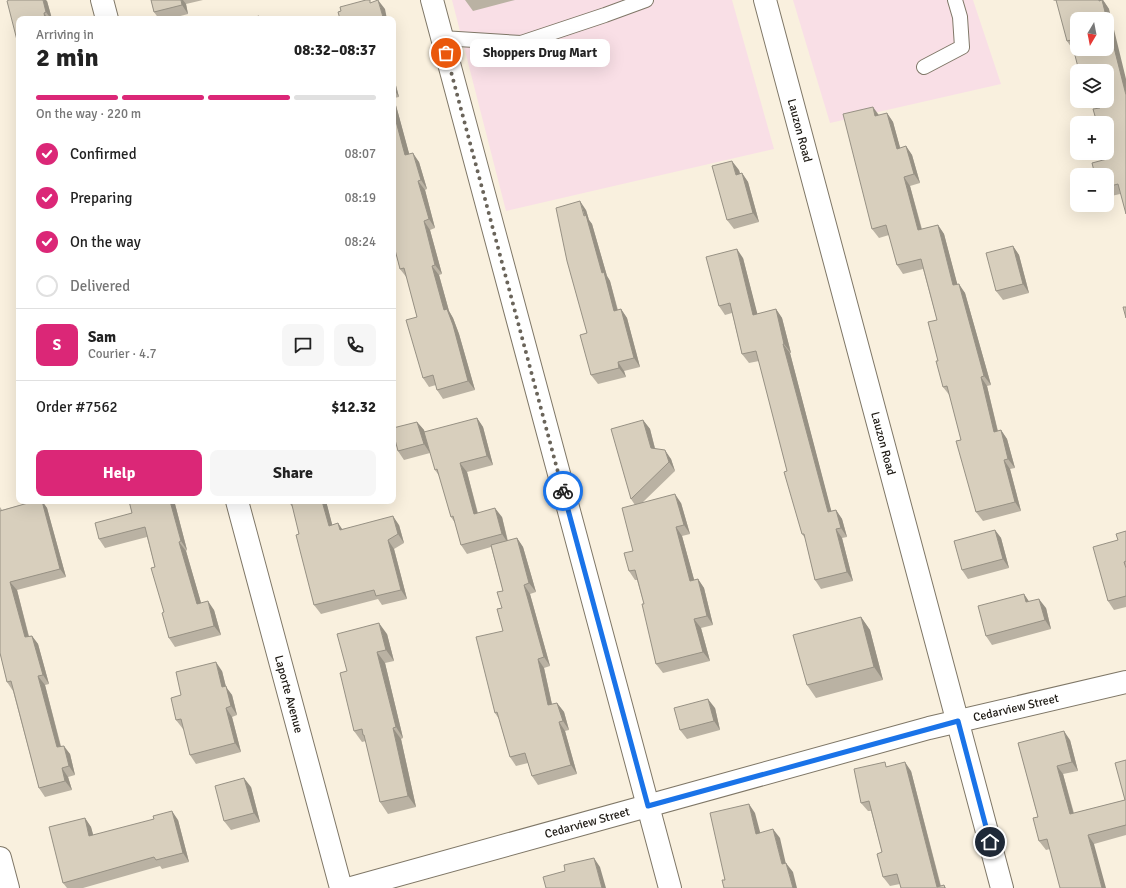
<!DOCTYPE html>
<html lang="en">
<head>
<meta charset="utf-8">
<style>
	body { margin:0; font-family:Signika,sans-serif; background:#f6f6f6; color:#222; height:100vh; display:flex; flex-direction:column; font-size:15px; white-space:nowrap }
	* { box-sizing:border-box; margin:0 }
	p { font-size:13px; color:#767676 }
	.icon { flex:none; width:22px; height:22px; fill:none; stroke:currentColor; stroke-width:2; stroke-linecap:round; stroke-linejoin:round }
	.map { position:relative; flex:1; overflow:hidden }
	.panel { position:absolute; left:16px; top:16px; width:380px; height:488px; display:flex; flex-direction:column; background:#fff; border-radius:8px; box-shadow:0 4px 16px #0002 }
	.panel>* { flex:none }
	.needle { width:26px; rotate:190deg }
	.controls { position:absolute; left:1070px; top:12px; display:grid; gap:8px }
	.controls a { display:grid; place-items:center; width:44px; height:44px; border-radius:8px; background:#fff; box-shadow:0 4px 16px #0002; font-size:20px }
	.pin { position:absolute; display:grid; place-items:center; width:34px; height:34px; color:#fff; margin:-17px; border:2px solid #fff; border-radius:50%; box-shadow:0 1px 4px #0007 }
	.courier { position:absolute; display:grid; place-items:center; width:40px; height:40px; margin:-20px; border:3px solid #1a73e8; border-radius:50%; background:#fff; color:#222; box-shadow:0 1px 5px #0007 }
	.bubble { position:absolute; height:28px; border-radius:8px; background:#fff; box-shadow:0 4px 16px #0002; font-size:13px; font-weight:700; line-height:28px; text-align:center }
	.summary em { font-style:normal; font-weight:700 }
	.summary div { display:flex; flex-direction:column-reverse }
	.summary { display:flex; align-items:center; justify-content:space-between; height:68px; padding:0 20px }
	h1 { font-size:26px; font-weight:700; line-height:30px }
	.bar { display:grid; grid-template-columns:repeat(4,1fr); gap:6px 4px; align-content:center; height:48px; padding:0 20px }
	.bar i { height:5px; border-radius:3px; background:#e0e0e0 }
	.bar .on { background:#db2777 }
	.bar p { grid-column:span 4 }
	.line { display:flex; align-items:center; gap:10px; padding:0 20px; border-top:1px solid #e0e0e0 }
	.line div { flex:1 }
	.round { display:grid; place-items:center; flex:none; width:42px; height:42px; border-radius:8px; background:#f6f6f6 }
	ol { padding:0 20px; list-style:none }
	li { display:flex; align-items:center; gap:12px; height:44px }
	li p { margin-inline-start:auto }
	li .icon { padding:4px; border-radius:50%; background:#db2777; color:#fff; stroke-width:4 }
	li:last-child { color:#767676 }
	li i { width:22px; height:22px; border:2px solid #e0e0e0; border-radius:50% }
	.action { display:flex; gap:8px; margin-top:auto; padding:8px 20px }
	.action a { flex:1; height:46px; border-radius:8px; background:#db2777; color:#fff; font-size:16px; font-weight:700; line-height:46px; text-align:center }
	.action a+a { background:#f6f6f6; color:#222 }
	.map>svg:first-child { display:block }
	.commercial { fill:#f9dfe6 }
	.lines { fill:none; stroke-linecap:round; stroke-linejoin:round }
	.service-casing { stroke:#7f7767; stroke-width:16 }
	.minor-casing { stroke:#7f7767; stroke-width:24 }
	.tertiary-casing { stroke:#7f7767; stroke-width:24 }
	.service { stroke:#fff; stroke-width:14 }
	.minor { stroke:#fff; stroke-width:22 }
	.tertiary { stroke:#fff; stroke-width:22 }
	.wall { fill:#bab2a3 }
	.shaded-wall { fill:#979184 }
	.building { fill:#d8cfbd; stroke:#979184; fill-rule:evenodd }
	.done { stroke:#6a645a; stroke-width:4; stroke-dasharray:0 7.2 }
	.route { stroke:#1a73e8; stroke-width:5 }
	.labels { text-anchor:middle; dominant-baseline:central; stroke-width:3; stroke-linejoin:round; paint-order:stroke }
	.street-label { font-size:12px; fill:#1d1913; stroke:#fefefe }
</style>
</head>
<body>
<div class="map">
<svg width="1126" height="888" viewBox="0 0 1126 888">
	<rect width="100%" height="100%" fill="#f9f0de"/>
	<path class="commercial" d="M452,0H732L774,149L506,211Z
		M793,0H973L1001,84L830,123Z"/>
	<g class="lines">
		<g class="service-casing">
			<path id="service" d="M442,38L521,43L605,15L646,0
				M924,67L962,47L960,17L955,0"/>
		</g>
		<g class="minor-casing">
			<g id="minor">
				<path d="M102,0L107,19"/>
				<path d="M432,0L670,888"/>
				<path id="s1" d="M237,501L341,888"/>
				<path d="M0,858L8,888"/>
				<path id="s2" d="M351,888L929,728L1126,682"/>
			</g>
		</g>
		<g class="tertiary-casing">
			<g id="tertiary">
				<path id="s3" d="M765,0L1002,888"/>
			</g>
		</g>
		<use href="#service" class="service"/>
		<use href="#minor" class="minor"/>
		<use href="#tertiary" class="tertiary"/>
	</g>
	<path class="wall" d="M151,0H203L186,4L188,14L169,19H159L154,12Z
		M465,0H515L473,11Z
		M1053,0H1103L1109,9L1120,194L1107,197V159L1100,108L1107,71H1079L1074,50H1073L1067,41L1057,1H1054Z
		M47,1L52,19H19Z
		M393,74L399,97L394,98L409,154L419,162L427,189L425,190L435,228L430,230L442,274L439,275L449,311L453,318L459,334L475,390L443,399L437,390L436,385L429,387L423,378L417,317L407,278L400,269L393,242Z
		M873,107L879,115L887,113L893,122L900,148L906,146L912,155L920,183L910,186L922,229L938,225L944,234L957,284L965,293L991,385L987,386L998,431L1001,430L1007,439L1015,468L1010,469L1021,511L983,521L976,512L961,440L950,396L943,387L938,361L937,320L923,269L903,274L897,265L889,235L879,238L872,229Z
		M739,170L740,174L742,173L748,182L759,222L734,229L727,220Z
		M586,210L589,220L592,224L607,276L610,281L618,310L621,309L627,318L640,367L624,371L626,377L598,384L591,375Z
		M1013,246L1019,255L1029,293L1003,300L996,291Z
		M743,258L757,314L776,309L782,318L791,353H790L831,511L836,510L842,519L847,537L842,538L853,581L821,589L815,580L805,538L802,534L787,471L759,361L749,363L742,354L732,313L725,315L719,306Z
		M477,418L483,427L493,465L467,472L478,513L502,517L508,541L517,538L523,547L536,592L530,594L550,666L544,668L552,704L557,703L564,712L569,730L565,731L577,774L538,785L532,776L528,763L516,766L510,757L499,719L495,713L503,631L502,608L503,591L491,547L467,554L461,545L455,523L451,517L440,477L435,470Z
		M643,420L650,429L655,448L671,459L675,471L643,502L681,503L690,534L682,536L694,580L698,579L704,588L713,625L701,628L710,661L663,673L656,664L644,604L637,580H635L629,571L633,551L635,505L631,499Z
		M417,422L424,430L430,453L404,460L398,451Z
		M35,501H42L47,508L66,577L17,590L29,636H32L38,644L49,684L45,685L61,746L70,754L75,775L68,777L72,790L45,797L39,788L13,691L7,682L0,653V507L2,510Z
		M129,501H173L175,504L187,550L186,551L201,603L214,610L221,635L175,647L169,638L155,567L147,537L105,548L99,539L132,513Z
		M288,501H326L332,525L338,523L342,529L399,525L404,543L394,549L407,599L382,605L378,599L321,614L314,605L299,534L293,508Z
		M995,530L1001,538L1009,568L968,579L962,570Z
		M1126,531V607L1114,610L1108,601L1118,540Z
		M1024,594L1029,602L1046,608L1051,629L992,645L986,636Z
		M861,617L870,630L883,680L816,698L807,685Z
		M387,634L394,661L385,663L403,738L401,739L416,807L388,814L380,802L366,741L362,742L354,731L347,671Z
		M222,671L226,687L232,695L237,715L232,717L241,752L196,764L190,755L184,729H183L176,720L181,695Z
		M715,708L720,730L687,739L680,730Z
		M1070,740L1078,771L1063,774L1074,813L1125,800L1126,760V835L1094,844L1050,849L1046,850L1039,841L1038,817L1018,743Z
		M888,766L911,771L941,886L944,885L946,888H901L900,884L890,886L883,877L882,852L871,811H868L861,803Z
		M251,787L260,822L231,830L224,821Z
		M85,818L91,827L93,835L178,820L189,862L162,869L160,866L83,888H67L63,883Z"/>
	<path class="shaded-wall" d="M43,0H46L47,1L52,19H51L46,12Z
		M181,0H183L186,4L188,14L182,5Z
		M378,0L385,9L387,19H384L383,17Z
		M1099,0H1103L1109,9L1126,79V95Z
		M44,13L48,19H45Z
		M393,74L399,97L393,88Z
		M393,97L394,98L412,164L405,155L393,110Z
		M873,107L879,116H875Z
		M887,113L893,122L903,158L897,149Z
		M906,146L912,155L920,183L914,174Z
		M413,153L419,162L427,189L421,180Z
		M732,161L739,170L743,184L736,175Z
		M742,173L748,182L759,222L753,213Z
		M904,177L910,186L924,239L918,230Z
		M418,181L425,190L435,228L429,219Z
		M580,201L586,210L589,220L592,224L607,276L610,281L620,320L614,311Z
		M424,221L430,230L442,274L435,265Z
		M938,225L944,234L960,294L953,285Z
		M1013,246L1019,255L1029,293L1023,284Z
		M737,249L743,258L760,324L753,315Z
		M432,266L439,275L449,311L453,318L459,334L475,390L468,381L444,310Z
		M959,284L965,293L991,385L984,376Z
		M621,309L627,318L640,367L634,358Z
		M776,309L782,318L791,353L784,344Z
		M783,344L790,353L834,521L828,512Z
		M618,362L624,371L626,377L619,368Z
		M981,377L987,386L1000,441L994,432Z
		M477,418L483,427L493,465L487,456Z
		M643,420L650,429L657,457L651,448Z
		M417,422L424,430L430,453L424,444Z
		M1001,430L1007,439L1015,468L1008,459Z
		M665,450L671,459L675,471L669,462Z
		M1004,460L1010,469L1021,511L1015,502Z
		M460,463L467,472L480,523L474,514Z
		M675,494L681,503L690,534L684,525Z
		M42,501L47,508L66,577L60,569Z
		M170,501H173L175,504L187,550L181,541Z
		M322,501H326L335,535L329,526Z
		M495,508L502,517L508,543L502,534Z
		M836,510L842,519L847,537L841,528Z
		M393,516L399,525L404,543L398,534Z
		M338,523L344,532L340,530Z
		M676,527L682,536L697,590L690,581Z
		M836,529L842,538L853,581L847,572Z
		M995,530L1001,538L1009,568L1003,559Z
		M517,538L523,547L536,592L529,583Z
		M388,540L394,549L407,599L401,590Z
		M179,542L186,551L204,613L197,604Z
		M698,579L704,588L713,625L707,616Z
		M10,582L17,590L31,646L25,637Z
		M524,585L530,594L550,666L544,657Z
		M1024,594L1030,603L1026,602Z
		M1039,599L1046,608L1051,629L1045,620Z
		M208,601L214,610L221,635L214,626Z
		M861,617L870,630L883,680L874,667Z
		M694,619L701,628L710,661L703,652Z
		M379,623L387,634L394,661L386,650Z
		M32,636L38,644L49,684L43,675Z
		M377,652L385,663L403,738L396,727Z
		M538,659L544,668L554,714L548,705Z
		M216,662L222,671L226,687L232,695L237,715L231,706L222,687Z
		M38,676L45,685L63,756L57,747Z
		M708,699L715,708L720,730L714,721Z
		M557,703L564,712L569,730L563,721Z
		M226,708L232,717L241,752L235,743Z
		M559,722L565,731L577,774L571,765Z
		M393,728L401,739L416,807L408,796Z
		M1064,731L1070,740L1078,771L1072,762Z
		M64,746L70,754L75,775L69,766Z
		M905,762L911,771L941,888L937,887Z
		M1057,766L1063,774L1076,823L1070,814Z
		M62,768L68,777L72,790L65,781Z
		M244,778L251,787L260,822L254,813Z
		M749,804L755,813L763,843L756,834Z
		M172,811L178,820L189,862L183,853Z
		M85,818L91,827L96,845L89,836Z
		M773,829L780,838L788,873L782,864Z
		M1088,835L1094,844L1106,888H1102Z
		M594,858L600,867L606,888H602Z
		M786,863L793,872L797,888H793Z"/>
	<path class="building" d="M9,0H43L46,12L44,13L45,19H19V48L7,1Z
		M151,0H181L182,5L154,12Z
		M366,0H370V3L378,0L383,17L377,19H340L338,12L341,11L340,7Z
		M1056,0H1099V1L1102,0L1126,95V214L1118,184L1107,187V175H1095L1092,163L1107,159L1105,153H1107V123H1097L1093,109L1100,108L1098,101H1107V71H1090V70L1084,71H1079L1071,40L1067,41ZM1077,19H1107V49H1077Z
		M259,16V19H248Z
		M873,107L875,116L887,113L897,149L906,146L914,174L904,177L918,230L938,225L953,285L959,284L984,376L981,377L994,432L1001,430L1008,459L1004,460L1015,502L976,512L956,441L961,440L947,386L943,387L936,361H938L928,322L937,320L921,259L897,265L886,225L872,229L843,114Z
		M393,110L405,155L413,153L421,180L418,181L429,219L424,221L435,265L432,266L444,310L447,309L453,325L468,381L437,390L433,375L423,378L406,320L417,317L404,268L400,269L393,242Z
		M732,161L736,175L742,173L753,213L727,220L712,166Z
		M580,201L584,216L586,215L602,273L604,272L614,311L621,309L634,358L618,362L619,368L591,375L580,335L587,333L567,261L556,208Z
		M1013,246L1023,284L996,291L986,253Z
		M737,249L753,315L776,309L784,344H783L828,512L836,510L841,528L836,529L847,572L815,580L804,534H802L784,472L787,471L756,351L742,354L730,303L719,306L706,257Z
		M1123,307H1126V318Z
		M477,418L487,456L460,463L474,514L495,508L502,534L461,545L453,516L451,517L437,469L435,470L424,432Z
		M643,420L651,448L665,450L669,462L631,499L611,429Z
		M417,422L424,444L398,451L393,432V428Z
		M675,494L684,525L676,527L690,581L698,579L707,616L694,619L703,652L656,664L642,604H644L635,570L629,571L624,553L633,551L622,508Z
		M35,501H42L60,569L10,582L25,637L32,636L43,675L38,676L57,747L64,746L69,766L62,768L65,781L39,788L11,681L7,682L0,653V511Z
		M129,501H170L181,541L179,542L197,604L208,601L214,626L169,638L162,613L164,612L151,568L155,567L145,527L99,539L95,523L132,513Z
		M291,501H322L329,526L338,523L340,530L393,516L398,534L388,540L401,590L376,596L374,590L314,605L296,535L299,534Z
		M995,530L1003,559L962,570L954,541Z
		M1126,531V561L1124,562L1126,568V596L1108,601L1093,547L1118,540L1116,534Z
		M517,538L529,583L524,585L544,657L538,659L548,705L557,703L563,721L559,722L571,765L532,776L525,753L510,757L497,712L495,713L476,637L503,631L497,609L502,608L497,592L503,591L491,545Z
		M1024,594L1026,602L1039,599L1045,620L986,636L978,606Z
		M861,617L874,667L807,685L793,635Z
		M379,623L386,650L377,652L396,727L393,728L408,796L380,802L364,735H363L362,729L354,731L340,673L347,671L337,634Z
		M216,662L222,687L226,686L231,706L226,708L235,743L190,755L181,719L176,720L171,698L181,695L176,672Z
		M708,699L714,721L680,730L674,708Z
		M1064,731L1072,762L1057,766L1070,814L1125,800L1115,763L1126,760V825L1088,835L1102,888H1060L1047,839L1039,841L1033,818L1038,817L1018,743Z
		M885,762L886,767L905,762L937,887L944,885L945,888H901L897,874L883,877L877,854L882,852L869,801L861,803L854,769Z
		M244,778L254,813L224,821L215,786Z
		M749,804L756,834L773,829L782,864L786,863L793,888H724L722,880H725L710,813Z
		M172,811L183,853L156,860L154,857L63,883L49,827L85,818L89,836L154,819L153,816Z
		M594,858L602,888H546L543,877L565,871L564,865Z"/>
	<g class="lines">
		<path class="done" d="M446,53L563,491"/>
		<path class="route" d="M563,491L648,806L958,721L990,842"/>
	</g>
	<g class="labels">
		<g class="street-label">
			<text stroke="none"><textPath href="#s3" startOffset="135">Lauzon Road</textPath></text>
			<text stroke="none"><textPath href="#s3" startOffset="459">Lauzon Road</textPath></text>
			<text stroke="none"><textPath href="#s1" startOffset="200">Laporte Avenue</textPath></text>
			<text stroke="none"><textPath href="#s2" startOffset="689">Cedarview Street</textPath></text>
			<text stroke="none"><textPath href="#s2" startOffset="245">Cedarview Street</textPath></text>
		</g>
	</g>
</svg>
<div class="controls">
<a><svg class="needle" viewBox="-14 -14 28 28"><path d="M0-13l5 13h-10z" fill="#e53935"/><path d="M0 13l5-13h-10z" fill="#767676"/></svg></a>
<a><svg class="icon" aria-label="layers" viewBox="0 0 24 24"><path d="M12 4l9 5-9 5-9-5zM3 14l9 5 9-5"/></svg></a>
<a>+</a>
<a>−</a>
</div>
<div class="pin" style="left:446px;top:53px;background:#ea580c"><svg class="icon" aria-label="bag" viewBox="0 0 24 24"><path d="M5 8h14l-1 12H6zM9 8a3 3 0 0 1 6 0"/></svg></div>
<div class="pin" style="left:990px;top:842px;background:#1f2937"><svg class="icon" aria-label="home" viewBox="0 0 24 24"><path d="M3 11l9-7 9 7M6 9v11h12V9"/></svg></div>
<div class="courier" style="left:563px;top:491px"><svg class="icon" aria-label="bike" viewBox="0 0 24 24"><circle cx="6" cy="16" r="4"/><circle cx="18" cy="16" r="4"/><path d="M6 16l4-8h5l3 8M10 8l3 8H6M13 5h3"/></svg></div>
<div class="bubble" style="left:470px;top:39px;width:140px">Shoppers Drug Mart</div>
<section class="panel">
<div class="summary"><div><h1>2 min</h1><p>Arriving in</p></div><em>08:32–08:37</em></div>
<div class="bar"><i class="on"></i><i class="on"></i><i class="on"></i><i></i><p>On the way · 220 m</p></div>
<ol>
<li><svg class="icon" aria-label="check" viewBox="0 0 24 24"><path d="M5 12l5 5 9-10"/></svg>Confirmed<p>08:07</p></li>
<li><svg class="icon" aria-label="check" viewBox="0 0 24 24"><path d="M5 12l5 5 9-10"/></svg>Preparing<p>08:19</p></li>
<li><svg class="icon" aria-label="check" viewBox="0 0 24 24"><path d="M5 12l5 5 9-10"/></svg>On the way<p>08:24</p></li>
<li><i></i>Delivered</li>
</ol>
<div class="line" style="height:72px"><b class="round" style="background:#db2777;color:#fff">S</b><div><b>Sam</b><p>Courier · 4.7</p></div><a class="round"><svg class="icon" aria-label="chat" viewBox="0 0 24 24"><path d="M4 5h16v11H9l-5 4z"/></svg></a><a class="round"><svg class="icon" aria-label="phone" viewBox="0 0 24 24"><path d="M5 4h4l2 5-3 2q2 4 5 5l2-3 5 2v4C11 20 4 13 5 4z"/></svg></a></div>
<div class="line" style="height:52px"><div>Order #7562</div><b>$12.32</b></div>
<div class="action"><a>Help</a><a>Share</a></div>
</section>
</div>
</body>
</html>
